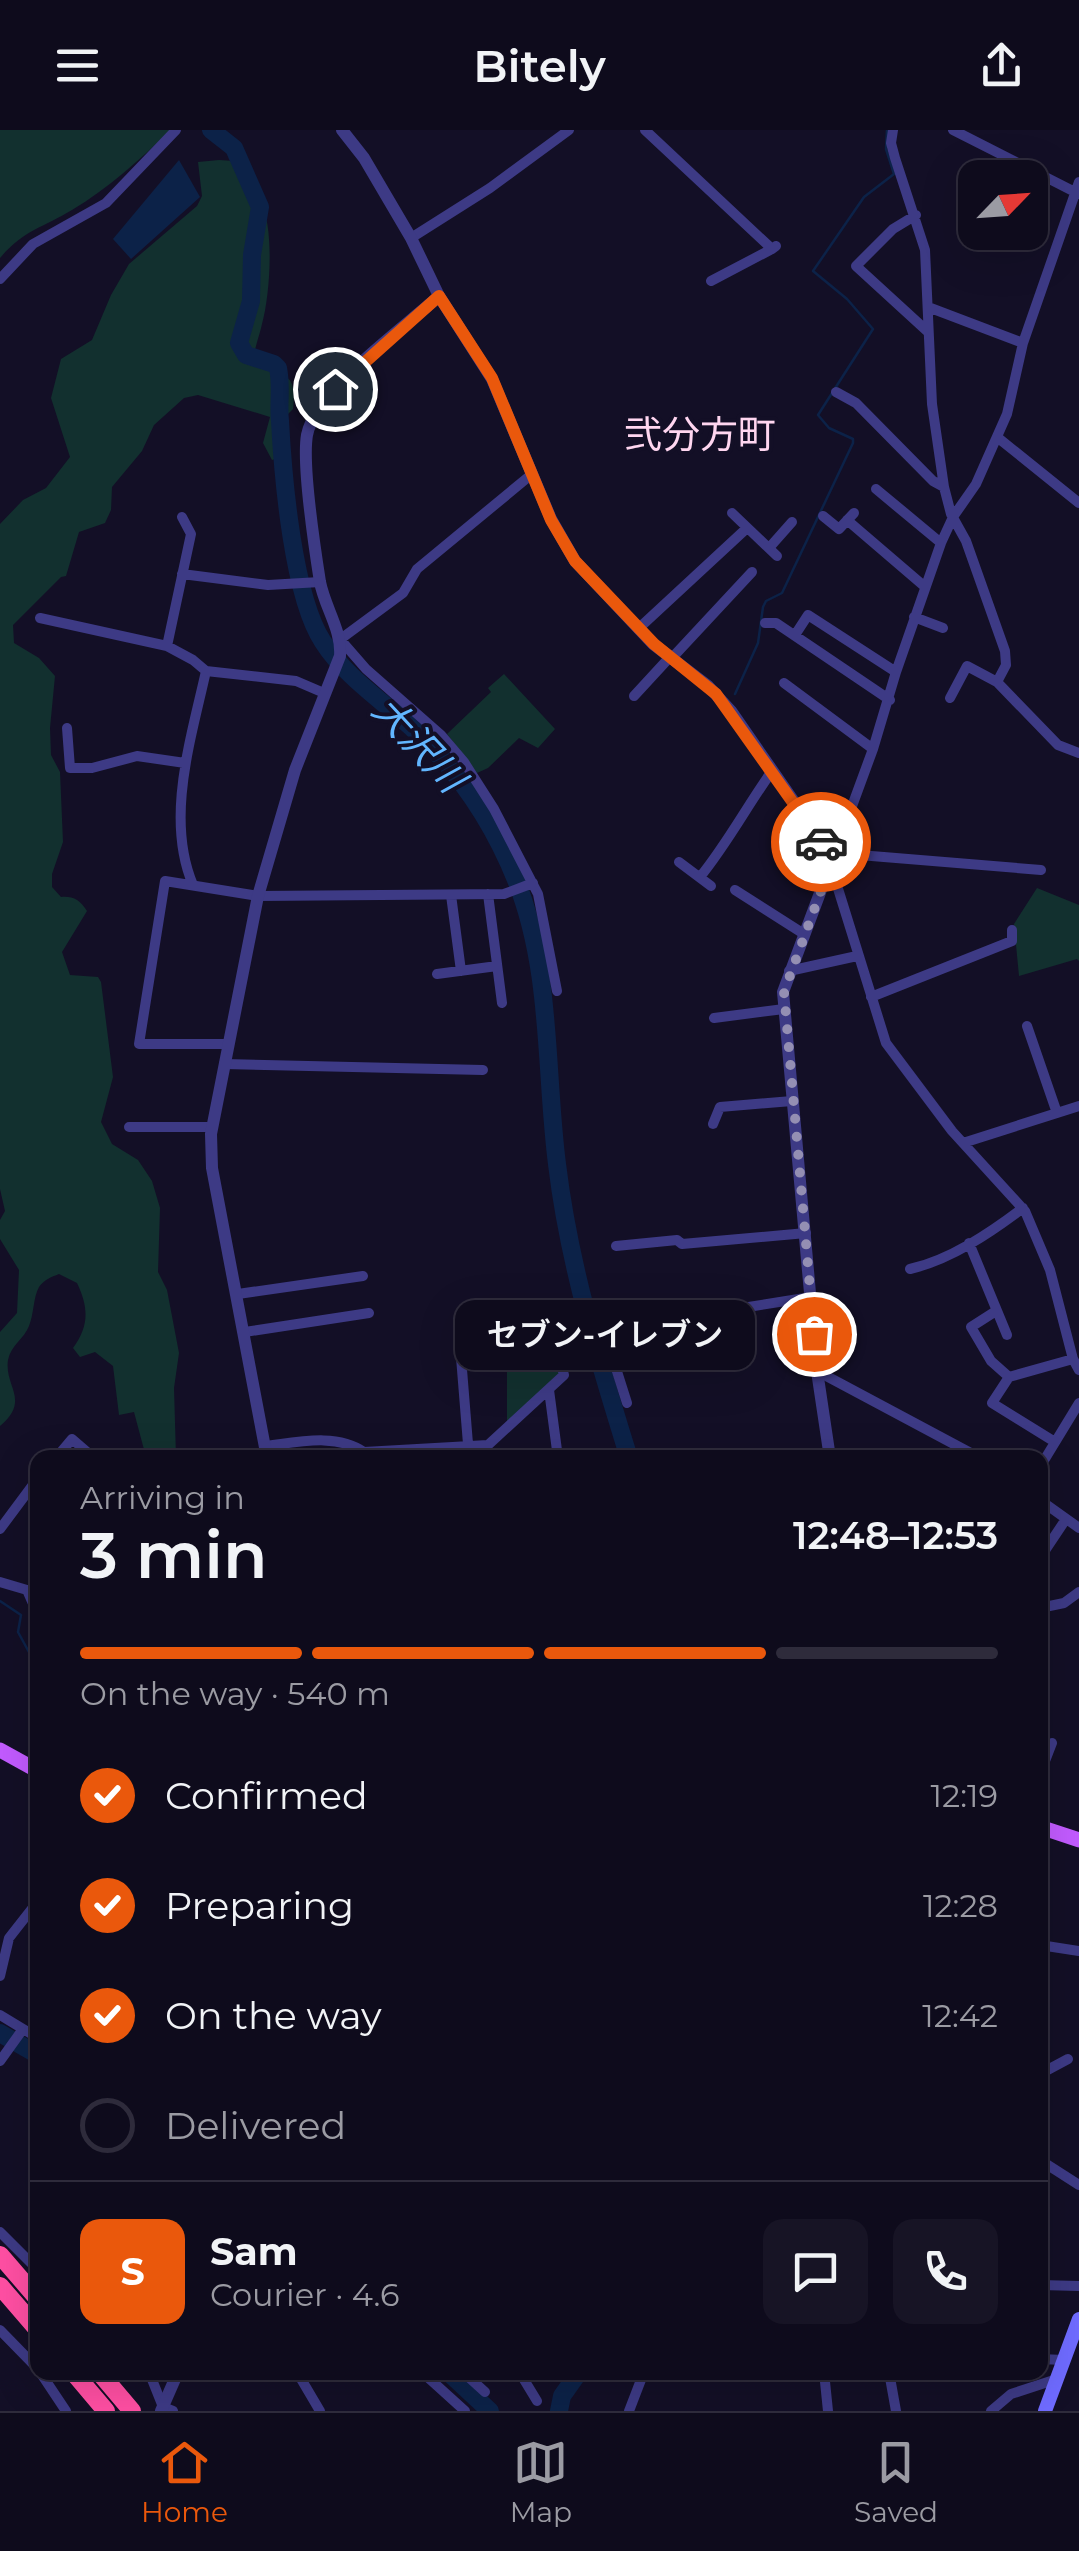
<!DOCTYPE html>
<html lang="en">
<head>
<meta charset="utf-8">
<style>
	body { margin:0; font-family:Montserrat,"Noto Sans JP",sans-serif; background:#171425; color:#f1f3f6; height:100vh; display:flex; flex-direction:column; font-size:38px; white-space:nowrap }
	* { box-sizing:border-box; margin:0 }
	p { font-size:32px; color:#9b9ba3 }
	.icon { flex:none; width:55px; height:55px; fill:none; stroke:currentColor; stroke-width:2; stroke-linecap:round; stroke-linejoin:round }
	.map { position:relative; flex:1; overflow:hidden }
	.side { position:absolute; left:30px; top:1320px; width:1018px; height:930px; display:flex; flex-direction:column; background:#0e0b1c; border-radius:20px; box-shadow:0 10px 40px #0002,0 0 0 2px #2e2b3b }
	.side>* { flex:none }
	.needle { width:65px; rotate:65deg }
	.buttons { position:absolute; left:958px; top:30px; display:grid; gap:20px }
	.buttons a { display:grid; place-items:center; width:90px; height:90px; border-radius:20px; background:#0e0b1c; box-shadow:0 10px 40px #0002,0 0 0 2px #2e2b3b; font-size:50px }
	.pin { position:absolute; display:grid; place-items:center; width:85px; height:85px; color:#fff; margin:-42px; border:5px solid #fff; border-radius:50%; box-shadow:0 2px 10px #0007 }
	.courier { position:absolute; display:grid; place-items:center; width:100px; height:100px; margin:-50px; border:8px solid #ea580c; border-radius:50%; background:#fff; color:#222; box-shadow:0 2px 12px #0007 }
	.bubble { position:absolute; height:70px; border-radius:20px; background:#0e0b1c; box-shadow:0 10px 40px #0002,0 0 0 2px #2e2b3b; font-size:32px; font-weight:600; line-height:70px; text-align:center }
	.overview em { font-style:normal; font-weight:600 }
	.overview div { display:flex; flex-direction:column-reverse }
	.overview { display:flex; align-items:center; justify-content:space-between; height:170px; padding:0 50px }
	h1 { font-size:65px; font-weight:600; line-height:75px }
	.bar { display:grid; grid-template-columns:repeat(4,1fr); gap:15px 10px; align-content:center; height:120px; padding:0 50px }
	.bar i { height:12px; border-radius:8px; background:#2e2b3b }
	.bar .current { background:#ea580c }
	.bar p { grid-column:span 4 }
	.line { display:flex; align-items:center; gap:25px; padding:0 50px; border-top:2px solid #2e2b3b }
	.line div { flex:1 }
	.round { display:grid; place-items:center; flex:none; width:105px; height:105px; border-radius:20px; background:#171425 }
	ol { padding:0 50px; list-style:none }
	li { display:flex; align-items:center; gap:30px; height:110px }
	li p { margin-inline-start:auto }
	li .icon { padding:10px; border-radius:50%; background:#ea580c; color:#fff; stroke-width:4 }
	li:last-child { color:#9b9ba3 }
	li i { width:55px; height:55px; border:5px solid #2e2b3b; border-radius:50% }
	header { display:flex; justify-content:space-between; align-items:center; height:130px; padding:0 50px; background:#0e0b1c; font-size:45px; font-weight:600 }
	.menu { display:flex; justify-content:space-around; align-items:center; height:140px; border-top:2px solid #2e2b3b; background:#0e0b1c; font-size:28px; color:#9b9ba3 }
	.menu a { display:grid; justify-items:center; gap:5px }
	.menu .current { color:#ea580c }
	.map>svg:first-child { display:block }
	.green { fill:#12302f }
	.water { fill:#0c2248 }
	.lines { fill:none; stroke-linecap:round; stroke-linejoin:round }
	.stream { stroke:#0c2248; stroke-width:2.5 }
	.river { stroke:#0c2248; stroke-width:18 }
	.minor { stroke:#3d3a85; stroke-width:10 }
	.tertiary { stroke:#3d3a85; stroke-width:12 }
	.secondary { stroke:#6f6bff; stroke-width:14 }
	.primary { stroke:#c25bff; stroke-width:15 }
	.motorway { stroke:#ff4fa3; stroke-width:18 }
	.done { stroke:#948fb3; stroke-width:10; stroke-dasharray:0 18 }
	.route { stroke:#ea580c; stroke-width:12 }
	.labels { text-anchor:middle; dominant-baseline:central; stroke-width:8; stroke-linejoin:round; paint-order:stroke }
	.neighbourhood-label { font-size:38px; fill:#ffd6f0; stroke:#130f26 }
	.water-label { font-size:38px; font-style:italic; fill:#62b6ff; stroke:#130f26 }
</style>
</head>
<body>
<header><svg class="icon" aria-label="menu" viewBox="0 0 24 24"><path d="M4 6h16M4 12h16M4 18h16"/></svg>Bitely<svg class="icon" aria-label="share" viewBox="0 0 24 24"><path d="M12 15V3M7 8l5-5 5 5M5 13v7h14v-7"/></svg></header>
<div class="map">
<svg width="1079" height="2281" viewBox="0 0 1079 2281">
	<rect width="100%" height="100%" fill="#130f26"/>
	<path class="green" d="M0,0H171C140,29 109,58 72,80C42,98 24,100 0,128Z
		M219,30L234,31C243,43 253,56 260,70C275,97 270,165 262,194C259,208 254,217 254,232C279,251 298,235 293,279L283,289L286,325L272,330L263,313L270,287L198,265L184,268L154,295L142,321L112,357L111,380L105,393L79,402L66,446L61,447L13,495L14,513L39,528L55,546L50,598L51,625L60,642L63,712L52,744V757L61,767C73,766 80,770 87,781L62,822L70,845L98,847L101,852L113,947L101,992L112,1014L138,1030L152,1051L160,1078L158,1142L167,1160L179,1223L174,1258L176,1327H146L134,1282L119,1285L113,1236L95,1222L80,1227L73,1218C89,1196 89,1178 77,1153L59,1144C51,1147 44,1150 39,1157C33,1168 34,1184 29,1196C24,1209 11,1215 8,1230C4,1257 31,1270 0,1296V1202L17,1183L19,1140L0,1109V1090L5,1081L0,1059V394L23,370L46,358L70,327L51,268L61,229L92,210L111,165L129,134L197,76L202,66L198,32Z
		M504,544L555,599L538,618L519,608L488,638L477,643L447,604L491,562L488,558Z
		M1037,758L1079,775V831L1077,829L1019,846L1014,794Z
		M528,1186L530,1191L549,1187L564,1245L507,1297V1190Z"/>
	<path class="water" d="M179,30L200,67L131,129L113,109Z"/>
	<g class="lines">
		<path class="stream" d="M735,564L758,513L763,477L766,471L782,463L853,313V309L829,298L818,285L873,199L847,169L813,141L864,67L894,44L886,19L887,0
			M591,1207L596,1205
			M0,1471L21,1485L18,1502L30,1524L38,1530"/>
		<path class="river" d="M211,0L234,18L260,77L252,125L251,171L239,213L246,225L274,234L278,238C282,257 278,273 280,291C283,347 293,467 323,512C344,545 381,570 410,596C458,640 492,690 516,750C552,840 545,940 557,1034C569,1135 599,1231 629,1328
			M0,1903L38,1925
			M448,2242L490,2281
			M559,2281L562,2266L579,2242"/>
		<path class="minor" d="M645,0L772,119L776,116
			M893,0L891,13L895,28L925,120L932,274L944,357L951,384L966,411L1005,521L1006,535L997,552L1058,615L1079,623
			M953,0L1079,64
			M916,85L893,99L856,136L927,201
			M411,108L490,58L569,0
			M0,149L33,114L106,73L176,0
			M711,151L772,119
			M928,177L1023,213
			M836,262L856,273L933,351L944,357
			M997,307L1079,373
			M876,359L941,413
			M732,383L777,426
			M823,386L839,399L854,383
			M847,390L924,456
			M769,418L792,392
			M182,444L268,455L320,452
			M914,487L943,498
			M40,488L167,516L193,530L206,541L296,551L324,563
			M765,493H776L890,570
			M638,499L747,398
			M795,505L808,485L896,542
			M339,508L366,539L441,605L464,632L494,679L538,764L557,861
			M342,508L403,463L417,439L532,344
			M167,516L191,404L182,387
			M671,529L752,442
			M784,553L873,619
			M634,566L669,528
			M950,568L967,536L997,552
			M67,598L70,638H92L137,626L185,633
			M835,723L1041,740
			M833,728L873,619L896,542L941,413L953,387L976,354L1007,284L1023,213L1079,52
			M679,732L711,756
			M827,744L835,749L886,913L952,1001L1025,1081L1050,1140L1073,1229L1079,1240
			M700,747C727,714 747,676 772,641
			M193,755C165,689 191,609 206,541
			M735,760L804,804
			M488,764L502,873
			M451,765L461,841
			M789,841L857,826
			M437,844L497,836
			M871,867L1012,811V800
			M714,888L784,879
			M1027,896L1057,983
			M227,914H139L165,751L258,766L504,764L533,753
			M224,934L483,940
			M713,994L720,977L792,971
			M129,997H212
			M963,1013L1079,976
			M969,1113L1007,1205
			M616,1116L677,1110L682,1114L806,1103
			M910,1139C950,1130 990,1103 1023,1078
			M238,1164L363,1146
			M996,1181L971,1197L991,1231L1009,1247
			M458,1190L468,1314
			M602,1194L627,1273
			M245,1202L369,1183
			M817,1241L980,1328
			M549,1260L558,1328
			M1055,1312L992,1273L1009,1247L1073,1229
			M266,1316C298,1312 337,1303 364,1322L488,1315
			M56,1328L72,1309L94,1328
			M474,1328L564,1245L554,1208L577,1205L602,1194L627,1190L723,1181L811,1167
			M1040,1337L1079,1273
			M1040,1370L1079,1398
			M0,1399L38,1348
			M1040,1428L1066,1389
			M0,1452L27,1460L38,1485
			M1040,1478L1064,1473L1079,1462
			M1040,1644L1052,1613
			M1040,1815L1079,1821
			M0,1846L9,1808L38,1771
			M0,1885L38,1908
			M0,1931L23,1899
			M1040,1944L1068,1929
			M1040,2030L1079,2055
			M0,2102L38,2140
			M1040,2155L1079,2156
			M0,2200L38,2239
			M1040,2229L1064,2230
			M40,2242L66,2281
			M149,2242L163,2277L173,2281
			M297,2242L320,2281
			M422,2242L465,2281
			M463,2242L485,2262
			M824,2242L828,2281
			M889,2242L896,2281
			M520,2243L537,2271
			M629,2281L644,2242
			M991,2281L1011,2264L1057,2249"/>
		<path class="tertiary" d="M342,0L364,28L411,108L439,166L492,249L551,389L575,431L653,514L708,556L731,581L833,728L783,862L817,1241L830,1328
			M267,1328L212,1038L211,1004L258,766L295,640L340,526C342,500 325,478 320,452C315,420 302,334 307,305C316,260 404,198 439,166
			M161,2281L178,2242"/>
		<path class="secondary" d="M1045,2281L1079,2189"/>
		<path class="primary" d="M0,1620L38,1641
			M1040,1697L1079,1710"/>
		<path class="motorway" d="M0,2125L38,2169
			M0,2156L38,2200
			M73,2242L106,2281
			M99,2242L132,2281"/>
	</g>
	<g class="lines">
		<path class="done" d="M814,1204L784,862L833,728L821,712"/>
		<path class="route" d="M335,259L439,166L492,248L551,390L575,431L654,514L716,564L821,712"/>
	</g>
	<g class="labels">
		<g class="neighbourhood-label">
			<text x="700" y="304">弐分方町</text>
		</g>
		<g class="water-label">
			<text transform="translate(419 614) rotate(47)">大沢川</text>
		</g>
	</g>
</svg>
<div class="buttons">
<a><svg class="needle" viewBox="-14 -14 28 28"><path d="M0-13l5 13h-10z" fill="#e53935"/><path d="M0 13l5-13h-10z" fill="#9b9ba3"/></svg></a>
</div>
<div class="pin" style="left:814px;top:1204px;background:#ea580c"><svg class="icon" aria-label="bag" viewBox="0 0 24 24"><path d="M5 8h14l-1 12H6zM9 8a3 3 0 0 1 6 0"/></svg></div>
<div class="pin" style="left:335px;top:259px;background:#1f2937"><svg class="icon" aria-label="home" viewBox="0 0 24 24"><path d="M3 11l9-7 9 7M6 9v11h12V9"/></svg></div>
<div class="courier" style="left:821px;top:712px"><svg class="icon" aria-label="car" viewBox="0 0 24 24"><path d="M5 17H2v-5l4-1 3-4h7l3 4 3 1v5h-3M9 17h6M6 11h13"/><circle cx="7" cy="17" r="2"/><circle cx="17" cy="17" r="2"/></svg></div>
<div class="bubble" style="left:455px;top:1170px;width:300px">セブン-イレブン</div>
<section class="side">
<div class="overview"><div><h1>3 min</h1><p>Arriving in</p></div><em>12:48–12:53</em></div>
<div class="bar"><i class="current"></i><i class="current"></i><i class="current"></i><i></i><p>On the way · 540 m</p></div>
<ol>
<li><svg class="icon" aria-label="check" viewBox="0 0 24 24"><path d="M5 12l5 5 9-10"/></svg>Confirmed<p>12:19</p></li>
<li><svg class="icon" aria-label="check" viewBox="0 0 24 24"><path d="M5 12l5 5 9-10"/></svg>Preparing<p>12:28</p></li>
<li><svg class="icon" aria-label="check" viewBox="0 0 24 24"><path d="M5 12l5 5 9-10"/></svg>On the way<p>12:42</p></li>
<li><i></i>Delivered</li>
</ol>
<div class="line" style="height:180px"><b class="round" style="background:#ea580c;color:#fff">S</b><div><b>Sam</b><p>Courier · 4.6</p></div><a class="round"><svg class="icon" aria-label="chat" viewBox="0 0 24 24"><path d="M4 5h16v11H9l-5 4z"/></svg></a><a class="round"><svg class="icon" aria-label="phone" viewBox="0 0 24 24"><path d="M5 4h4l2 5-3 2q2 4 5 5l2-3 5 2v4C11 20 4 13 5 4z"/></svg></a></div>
</section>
</div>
<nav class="menu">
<a class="current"><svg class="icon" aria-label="home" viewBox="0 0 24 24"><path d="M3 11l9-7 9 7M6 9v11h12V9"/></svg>Home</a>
<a><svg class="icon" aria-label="map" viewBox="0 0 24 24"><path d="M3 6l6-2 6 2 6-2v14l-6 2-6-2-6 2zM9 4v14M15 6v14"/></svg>Map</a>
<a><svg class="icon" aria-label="saved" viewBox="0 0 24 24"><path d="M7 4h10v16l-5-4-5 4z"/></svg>Saved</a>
</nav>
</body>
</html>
